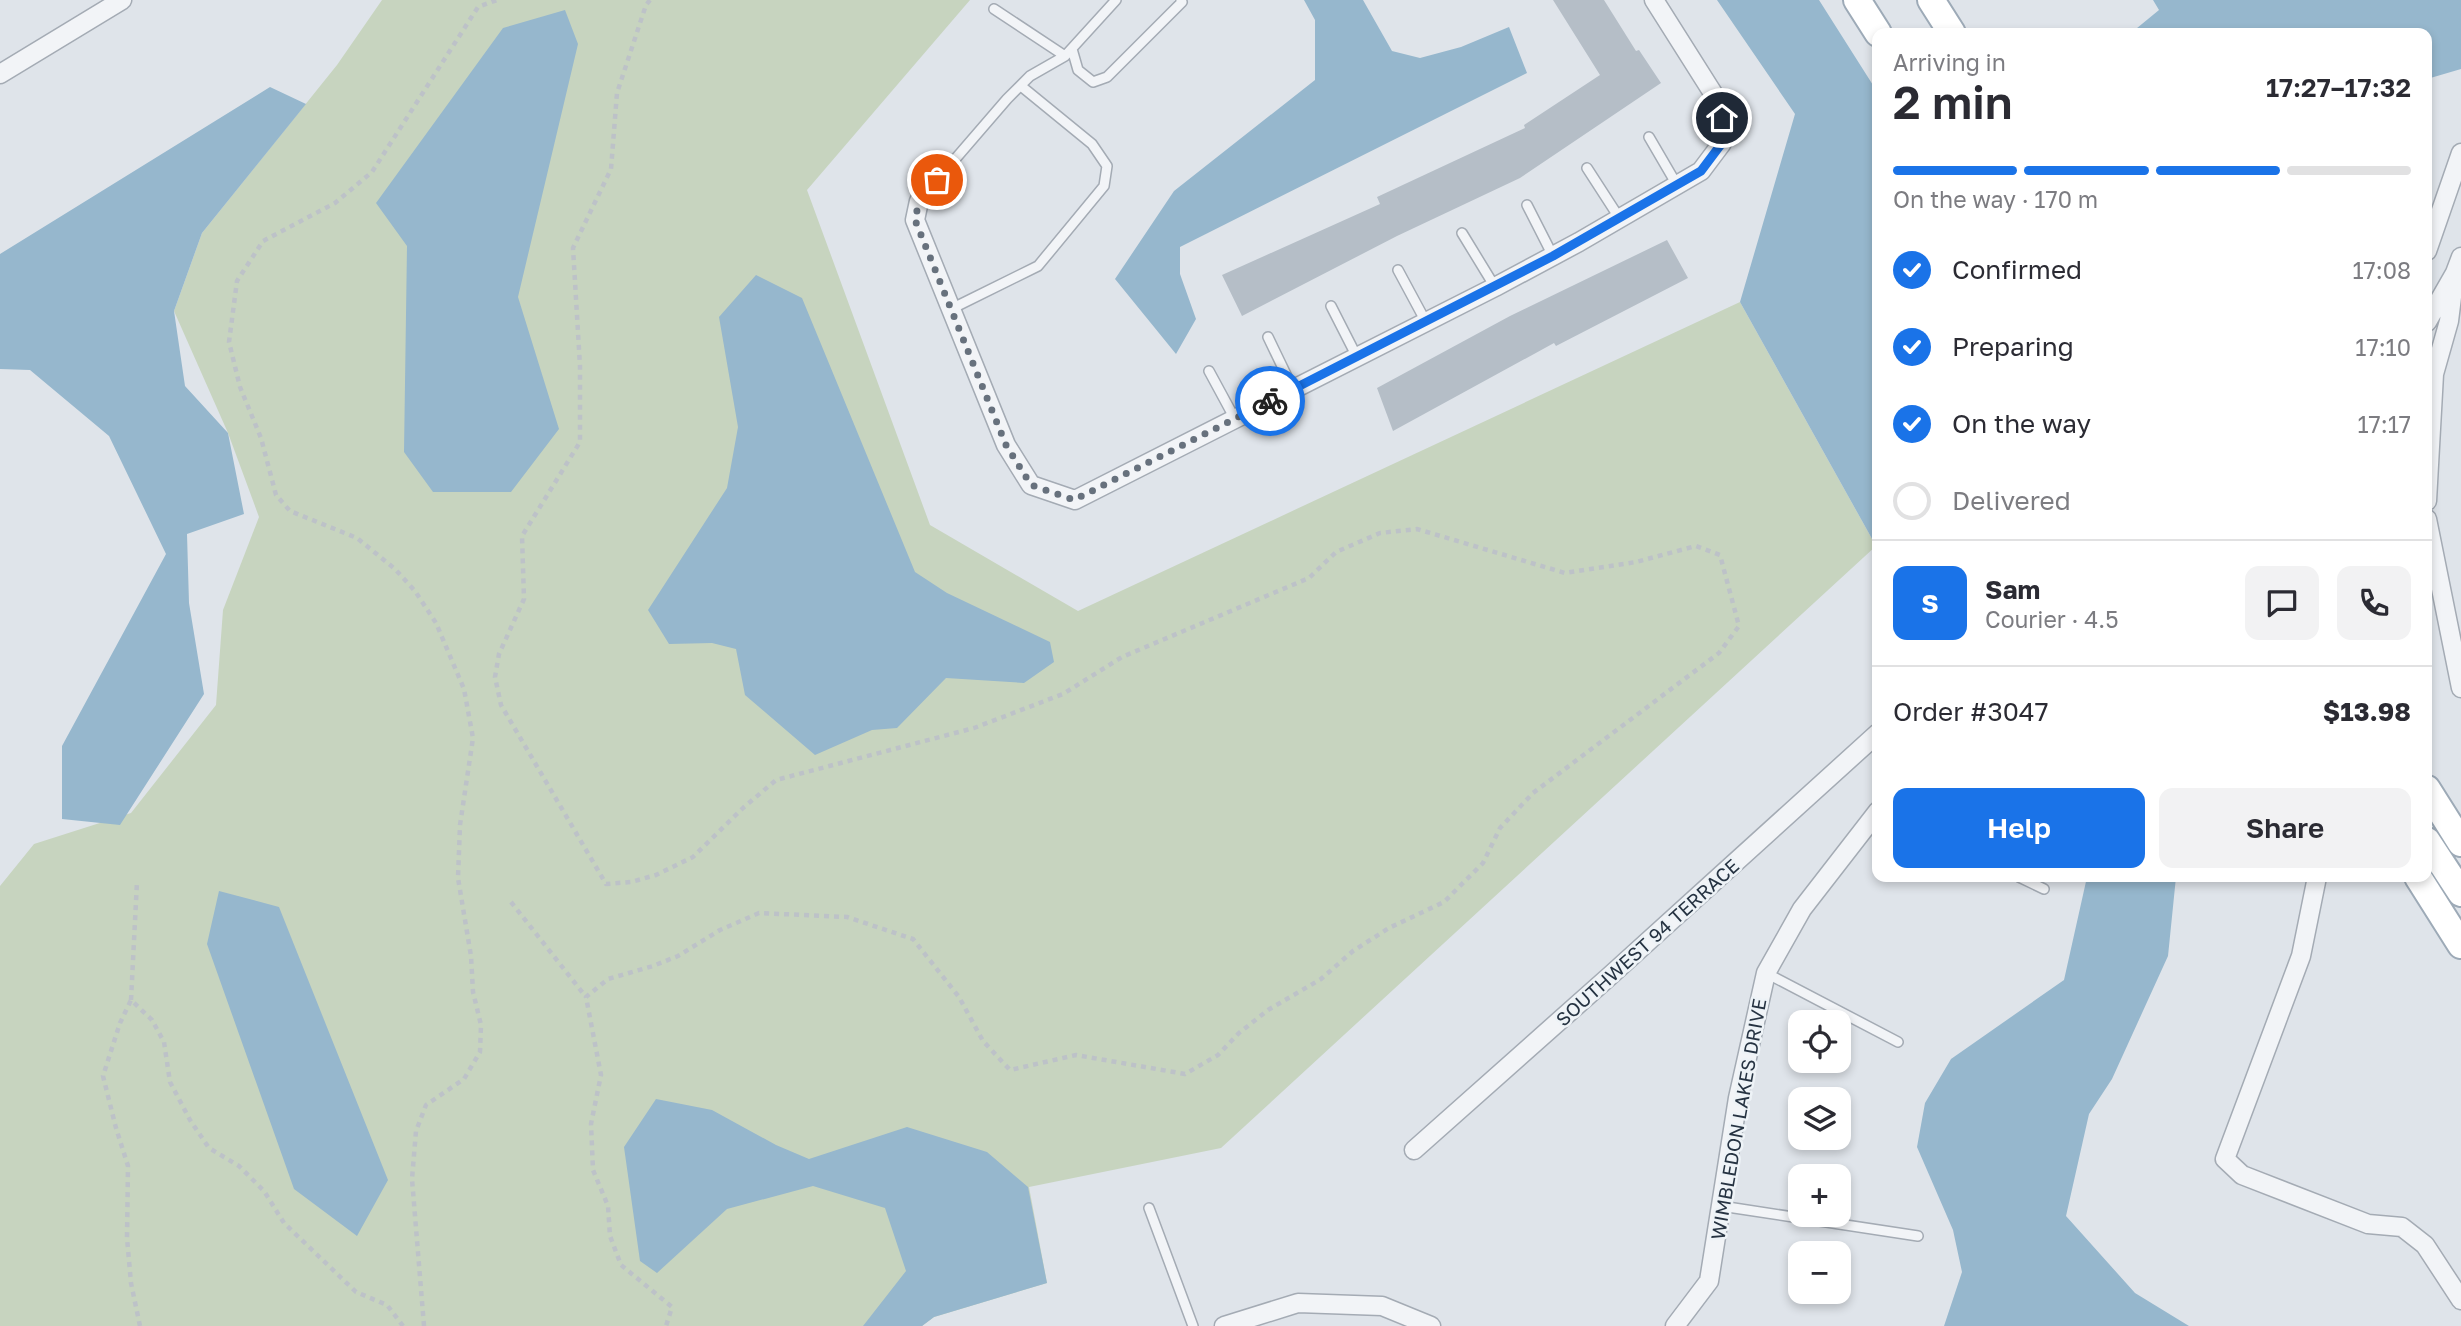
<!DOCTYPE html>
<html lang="en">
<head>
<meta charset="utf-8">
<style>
	body { margin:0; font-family:"Golos Text",sans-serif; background:#f2f2f3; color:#2b2b33; height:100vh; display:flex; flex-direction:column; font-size:26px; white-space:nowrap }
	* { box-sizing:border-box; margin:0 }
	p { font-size:23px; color:#7c7c81 }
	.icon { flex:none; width:38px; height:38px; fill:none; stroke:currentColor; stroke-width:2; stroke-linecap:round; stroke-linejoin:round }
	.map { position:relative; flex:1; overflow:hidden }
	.side { position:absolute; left:1872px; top:28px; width:560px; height:854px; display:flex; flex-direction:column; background:#fff; border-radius:14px; box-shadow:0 4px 10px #0003 }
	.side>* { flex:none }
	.buttons { position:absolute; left:1788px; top:1010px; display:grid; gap:14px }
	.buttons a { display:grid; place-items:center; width:63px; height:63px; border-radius:14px; background:#fff; box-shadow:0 4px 10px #0003; font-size:35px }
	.pin { position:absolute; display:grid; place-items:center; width:60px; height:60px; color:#fff; margin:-30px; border:4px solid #fff; border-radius:50%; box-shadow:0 2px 7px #0007 }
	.courier { position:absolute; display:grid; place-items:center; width:70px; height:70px; margin:-35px; border:5px solid #1a73e8; border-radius:50%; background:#fff; color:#222; box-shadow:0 2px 9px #0007 }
	.head em { font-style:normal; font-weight:600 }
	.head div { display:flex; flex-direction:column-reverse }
	.head { display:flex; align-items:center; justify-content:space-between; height:119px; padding:0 21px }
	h1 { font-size:46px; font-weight:600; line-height:52px }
	.bar { display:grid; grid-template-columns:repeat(4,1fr); gap:10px 7px; align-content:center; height:84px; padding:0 21px }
	.bar i { height:9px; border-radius:5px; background:#e1e1e2 }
	.bar .selected { background:#1a73e8 }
	.bar p { grid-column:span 4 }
	.line { display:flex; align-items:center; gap:18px; padding:0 21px; border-top:2px solid #e1e1e2 }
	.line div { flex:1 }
	.round { display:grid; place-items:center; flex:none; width:74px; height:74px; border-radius:14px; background:#f2f2f3 }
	ol { padding:0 21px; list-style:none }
	li { display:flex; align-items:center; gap:21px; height:77px }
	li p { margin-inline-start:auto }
	li .icon { padding:7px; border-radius:50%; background:#1a73e8; color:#fff; stroke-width:4 }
	li:last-child { color:#7c7c81 }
	li i { width:38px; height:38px; border:4px solid #e1e1e2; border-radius:50% }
	.primary-button { display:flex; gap:14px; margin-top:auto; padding:14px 21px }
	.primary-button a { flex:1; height:80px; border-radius:14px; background:#1a73e8; color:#fff; font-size:28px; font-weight:600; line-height:80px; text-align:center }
	.primary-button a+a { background:#f2f2f3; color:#2b2b33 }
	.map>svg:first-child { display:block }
	.green { fill:#c7d4bf }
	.water { fill:#96b7cd }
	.building { fill:#b5bec7 }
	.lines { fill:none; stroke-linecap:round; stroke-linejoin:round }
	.lane-casing { stroke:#a4abb4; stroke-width:12 }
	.street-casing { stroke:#a4abb4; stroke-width:21 }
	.primary-casing { stroke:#9daab7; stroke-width:30 }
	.path { stroke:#bdc2c8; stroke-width:4.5; stroke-dasharray:5 5; stroke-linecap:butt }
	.lane { stroke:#f2f4f7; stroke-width:9 }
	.street { stroke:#f2f4f7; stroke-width:18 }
	.primary { stroke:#fff; stroke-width:26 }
	.done { stroke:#67717d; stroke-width:7; stroke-dasharray:0 12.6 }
	.route { stroke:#1a73e8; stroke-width:9 }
	.labels { text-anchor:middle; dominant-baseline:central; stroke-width:5; stroke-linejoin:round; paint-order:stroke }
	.street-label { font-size:19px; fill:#263342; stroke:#eef3f7 }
</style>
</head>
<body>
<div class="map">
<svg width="2461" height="1326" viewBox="0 0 2461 1326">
	<rect width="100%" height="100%" fill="#dfe4ea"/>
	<path class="green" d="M382,0H970L807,190L930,525L1078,611L1740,302L1876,546L1221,1148L1029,1187L1047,1283L934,1317L922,1326H0V886L34,844L131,813L216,705L223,610L259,517L228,433L174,311L202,233L337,65Z"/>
	<path class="water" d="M1304,0H1363L1392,51L1420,58L1461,47L1509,27L1527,73L1180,247V274L1196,319L1176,354L1115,279L1174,191L1315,80V20Z
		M1717,0H1819L1878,93V544L1876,546L1740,302L1795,114Z
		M2153,0H2461V69L2427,79V33H2131L2159,10Z
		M565,10L578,44L518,297L559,429L511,492H433L404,452L407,246L376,203L503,28Z
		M270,87L306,104L202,233L174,311L185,386L228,433L244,514L187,534L189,603L204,694L120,825L62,819V746L166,554L109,436L30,370L0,369V254Z
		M756,275L802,298L915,572L947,593L1050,642L1054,662L1024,683L946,678L897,728L872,730L815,755L745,695L736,649L712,643L669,644L648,610L727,488L738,427L719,317Z
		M2087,877H2176L2168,956L2112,1079L2089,1114L2066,1216L2135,1293L2189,1326H1944L1962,1272L1953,1230L1917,1147L1925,1103L1951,1059L2064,980Z
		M219,891L279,907L388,1180L357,1236L294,1189L207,944Z
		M656,1099L712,1110L776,1145L809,1159L907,1127L987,1152L1028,1187L1047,1283L934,1317L922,1326H863L906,1271L885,1208L813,1186L727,1209L657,1273L640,1261L624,1147Z"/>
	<path class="building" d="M1553,0H1604L1636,51L1639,50L1661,83L1520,178L1397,236L1242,316L1222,275L1380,204L1377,197L1525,128L1524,125L1600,75Z
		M1667,240L1688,278L1556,346L1554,343L1393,431L1377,388L1510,316Z"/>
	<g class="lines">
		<g class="lane-casing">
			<path id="lane" d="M994,9L1065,56
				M1072,49L1078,70L1093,82L1107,77L1182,2L1181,0
				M1649,137L1677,185
				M1587,168L1620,219
				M919,201L1007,99L1030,76L1065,56L1116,0
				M1527,205L1553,256
				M1462,233L1495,287
				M1398,270L1426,322
				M1331,306L1357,357
				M951,309L1038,266L1104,186L1107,166L1092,144L1021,86
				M1268,337L1293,389
				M1209,371L1235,419
				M2019,877L2044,889
				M1766,973L1898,1042
				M1721,1206L1918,1236
				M1149,1208L1193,1326"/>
		</g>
		<g class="street-casing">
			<path id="street" d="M0,74L122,0
				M919,201L915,220L1006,445L1031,485L1075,500L1495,287L1579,242L1701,171L1722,143V118L1716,98L1654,0
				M2427,251L2461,153
				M2427,322L2455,273L2461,257
				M2427,501L2434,374L2449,321L2455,273
				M2427,519L2461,688
				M2317,877L2301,956L2225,1159L2242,1175L2368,1224L2402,1227L2425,1245L2461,1300
				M1414,1150L1612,974L1878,733
				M1224,1326L1298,1303L1382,1306L1431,1326
				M1675,1326L1709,1281L1738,1098L1766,973L1802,909L1878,811"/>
		</g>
		<g class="primary-casing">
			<path id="primary" d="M1857,0L1878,33
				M1931,0L1952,33
				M2427,789L2461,843
				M2427,841L2461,893
				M2418,877L2461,945"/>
		</g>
		<path class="path" d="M650,0L646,5L617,93L611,169L573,248L580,366V442L522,536L524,599L499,654L495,677L501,705L606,884L631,882L656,875L693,857L743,808L776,780L974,728L1063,694L1122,657L1309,578L1336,552L1380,533L1417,529L1565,573L1636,562L1696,546L1720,555L1739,626L1719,653L1533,793L1500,828L1483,863L1444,902L1389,928L1353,951L1321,979L1268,1010L1239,1033L1218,1055L1185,1074L1076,1055L1010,1070L983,1041L959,997L913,939L847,917L759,913L720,930L678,956L653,966L608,979L586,997L601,1075L591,1124L593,1170L608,1206L610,1236L621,1265L672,1307L666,1326
			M511,902L586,997
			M131,1000L137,882
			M140,1326L131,1283L127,1238L128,1166L116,1128L103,1076L120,1023L131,1000L152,1020L164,1042L170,1082L190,1120L209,1148L239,1166L264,1191L284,1223L356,1292L387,1305L403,1326
			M424,1326L412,1179L416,1131L426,1105L464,1079L480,1052L481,1025L473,992L471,956L458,878L460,825L473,738L464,689L436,623L415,591L395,569L357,538L290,511L276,495L261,438L240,387L229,342L237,281L263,241L335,203L372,172L478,7L497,0"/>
		<use href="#lane" class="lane"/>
		<use href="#street" class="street"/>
		<use href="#primary" class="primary"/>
	</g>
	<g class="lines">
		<path class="done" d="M937,180L919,201L915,220L1006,445L1031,485L1074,500L1270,401"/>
		<path class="route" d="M1270,401L1553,256L1701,171L1722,143V118"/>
	</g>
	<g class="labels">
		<g class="street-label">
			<text transform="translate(1647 942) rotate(-42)">SOUTHWEST 94 TERRACE</text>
			<text transform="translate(1738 1119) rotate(-80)">WIMBLEDON LAKES DRIVE</text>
		</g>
	</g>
</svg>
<div class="buttons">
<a><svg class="icon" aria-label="locate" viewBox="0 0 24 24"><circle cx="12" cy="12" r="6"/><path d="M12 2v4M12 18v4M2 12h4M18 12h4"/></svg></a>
<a><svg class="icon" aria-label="layers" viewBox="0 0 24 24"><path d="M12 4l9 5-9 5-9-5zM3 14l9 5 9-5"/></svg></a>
<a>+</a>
<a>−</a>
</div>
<div class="pin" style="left:937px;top:180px;background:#ea580c"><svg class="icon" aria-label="bag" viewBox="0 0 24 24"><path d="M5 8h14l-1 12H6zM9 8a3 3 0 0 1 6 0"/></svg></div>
<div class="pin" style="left:1722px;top:118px;background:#1f2937"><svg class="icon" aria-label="home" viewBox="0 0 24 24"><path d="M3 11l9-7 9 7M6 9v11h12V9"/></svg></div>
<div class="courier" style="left:1270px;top:401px"><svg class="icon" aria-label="bike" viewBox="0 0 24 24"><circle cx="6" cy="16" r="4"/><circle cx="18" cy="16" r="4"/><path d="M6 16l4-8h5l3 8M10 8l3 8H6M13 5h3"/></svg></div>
<section class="side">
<div class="head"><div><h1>2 min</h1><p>Arriving in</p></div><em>17:27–17:32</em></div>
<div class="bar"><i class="selected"></i><i class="selected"></i><i class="selected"></i><i></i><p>On the way · 170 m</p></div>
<ol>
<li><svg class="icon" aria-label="check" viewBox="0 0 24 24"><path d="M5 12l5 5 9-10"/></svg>Confirmed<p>17:08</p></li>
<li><svg class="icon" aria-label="check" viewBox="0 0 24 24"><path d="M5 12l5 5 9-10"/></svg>Preparing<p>17:10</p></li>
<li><svg class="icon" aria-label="check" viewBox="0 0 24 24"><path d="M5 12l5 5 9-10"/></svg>On the way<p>17:17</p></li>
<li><i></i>Delivered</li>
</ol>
<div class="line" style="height:126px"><b class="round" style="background:#1a73e8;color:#fff">S</b><div><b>Sam</b><p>Courier · 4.5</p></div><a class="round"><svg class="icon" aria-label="chat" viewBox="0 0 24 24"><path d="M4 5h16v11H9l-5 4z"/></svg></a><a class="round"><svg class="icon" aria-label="phone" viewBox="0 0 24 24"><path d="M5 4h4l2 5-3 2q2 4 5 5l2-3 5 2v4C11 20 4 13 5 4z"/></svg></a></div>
<div class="line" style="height:91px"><div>Order #3047</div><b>$13.98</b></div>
<div class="primary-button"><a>Help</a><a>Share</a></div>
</section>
</div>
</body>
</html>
